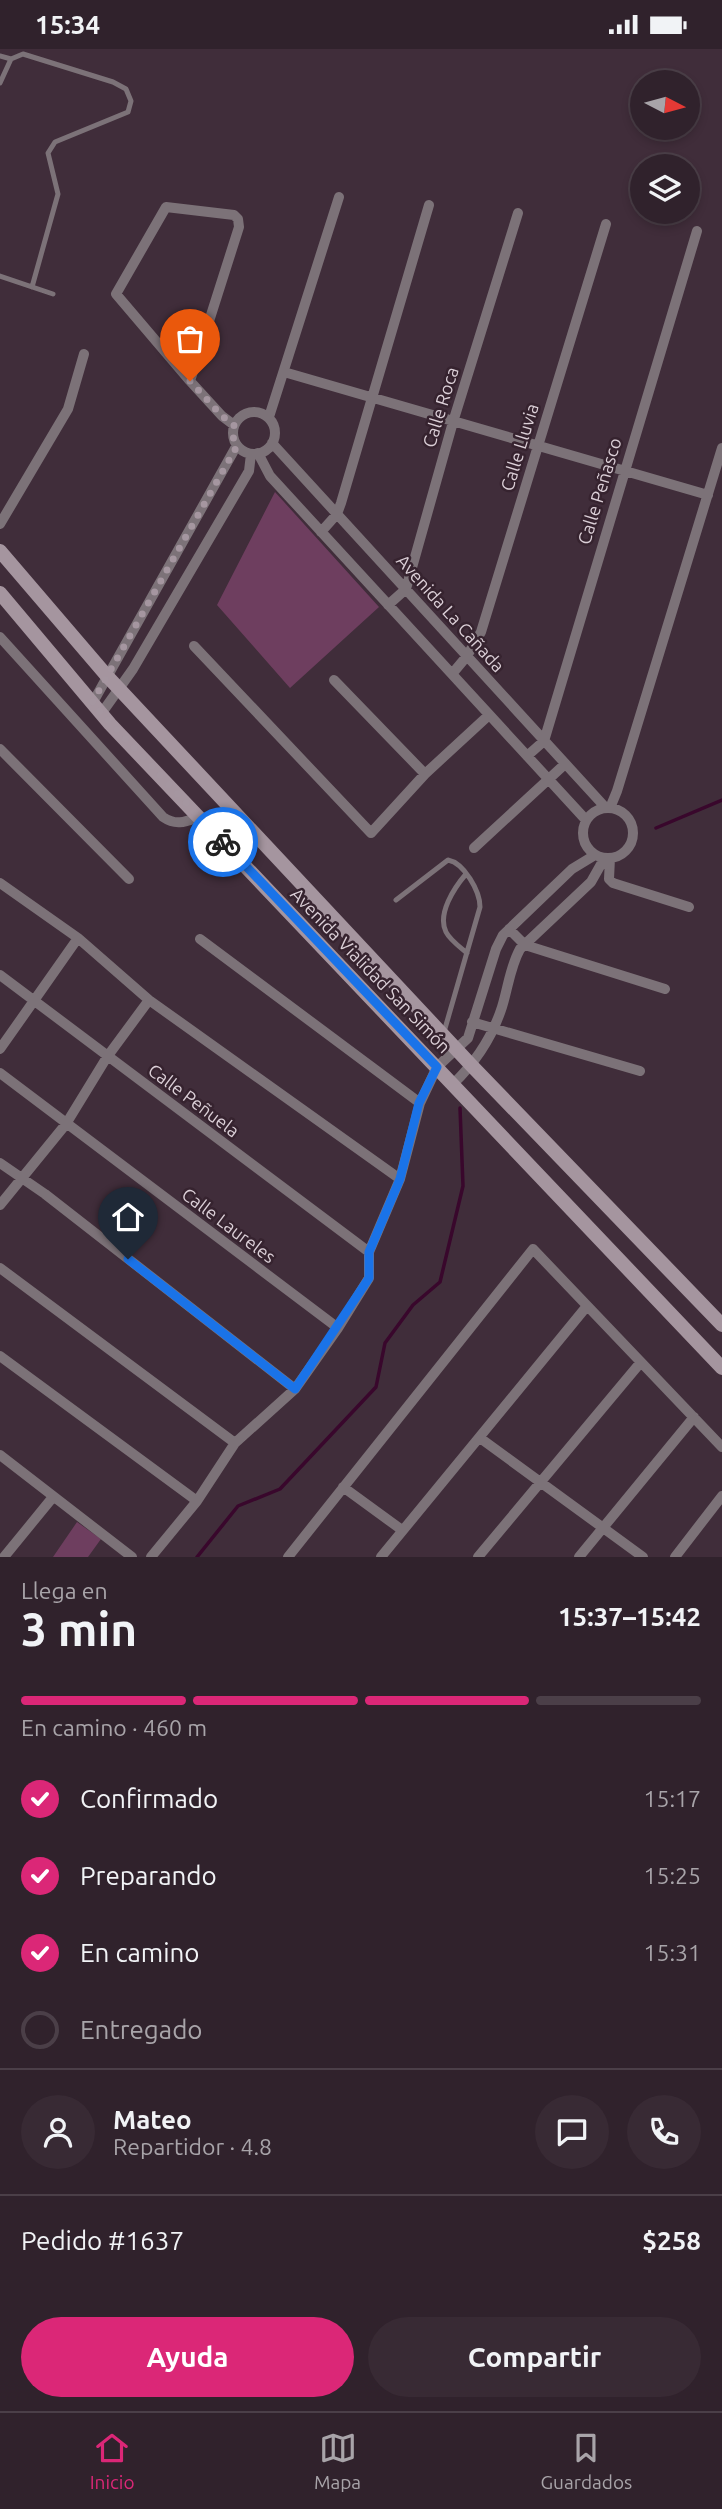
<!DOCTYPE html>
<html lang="es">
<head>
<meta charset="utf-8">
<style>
	body { margin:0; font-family:Ubuntu,sans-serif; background:#382a34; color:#f1f3f6; height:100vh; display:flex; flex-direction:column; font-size:26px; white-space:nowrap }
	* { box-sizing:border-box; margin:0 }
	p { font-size:23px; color:#a8a4a9 }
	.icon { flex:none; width:38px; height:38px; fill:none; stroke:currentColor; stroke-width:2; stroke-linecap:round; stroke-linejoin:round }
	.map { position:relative; height:1508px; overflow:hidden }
	.sheet { display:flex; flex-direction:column; background:#30222c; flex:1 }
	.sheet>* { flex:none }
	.needle { width:46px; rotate:96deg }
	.buttons { position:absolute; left:630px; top:21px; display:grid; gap:14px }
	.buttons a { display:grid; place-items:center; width:70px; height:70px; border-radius:50%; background:#30222c; box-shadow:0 4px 10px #0003,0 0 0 2px #4b3f48; font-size:35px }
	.pin { position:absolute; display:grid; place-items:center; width:60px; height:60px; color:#fff; margin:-72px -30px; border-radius:50% 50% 50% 0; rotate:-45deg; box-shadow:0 0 7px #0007 }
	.pin .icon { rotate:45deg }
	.courier { position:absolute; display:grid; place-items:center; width:70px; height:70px; margin:-35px; border:5px solid #1a73e8; border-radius:50%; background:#fff; color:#222; box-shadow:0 2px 9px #0007 }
	.headline em { font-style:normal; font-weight:700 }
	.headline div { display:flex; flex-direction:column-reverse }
	.headline { display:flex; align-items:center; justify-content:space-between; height:119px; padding:0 21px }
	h1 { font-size:46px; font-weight:700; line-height:52px }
	.bar { display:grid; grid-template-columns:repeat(4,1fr); gap:10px 7px; align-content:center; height:84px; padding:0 21px }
	.bar i { height:9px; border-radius:5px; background:#4b3f48 }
	.bar .current { background:#db2777 }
	.bar p { grid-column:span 4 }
	.line { display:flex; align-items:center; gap:18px; padding:0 21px; border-top:2px solid #4b3f48 }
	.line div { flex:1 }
	.round { display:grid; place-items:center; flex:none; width:74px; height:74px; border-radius:37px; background:#382a34 }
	ol { padding:0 21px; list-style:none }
	li { display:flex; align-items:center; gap:21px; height:77px }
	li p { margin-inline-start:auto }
	li .icon { padding:7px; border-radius:50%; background:#db2777; color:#fff; stroke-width:4 }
	li:last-child { color:#a8a4a9 }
	li i { width:38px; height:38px; border:4px solid #4b3f48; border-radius:50% }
	.action { display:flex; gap:14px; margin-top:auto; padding:14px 21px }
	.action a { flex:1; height:80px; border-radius:42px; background:#db2777; color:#fff; font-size:28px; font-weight:700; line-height:80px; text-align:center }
	.action a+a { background:#382a34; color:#f1f3f6 }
	.status { display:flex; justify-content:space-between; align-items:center; height:49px; padding:0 35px; background:#30222c; direction:ltr }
	.status svg { height:19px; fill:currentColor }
	.menu { display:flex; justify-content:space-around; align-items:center; height:98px; border-top:2px solid #4b3f48; background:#30222c; font-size:19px; color:#a8a4a9 }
	.menu a { display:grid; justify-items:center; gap:4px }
	.menu .current { color:#db2777 }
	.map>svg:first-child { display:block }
	.green { fill:#6e3e5f }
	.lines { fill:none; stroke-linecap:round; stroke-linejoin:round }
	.stream { stroke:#39072c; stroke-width:3.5 }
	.service { stroke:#7c7278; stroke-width:5 }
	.minor { stroke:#7c7278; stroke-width:10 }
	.secondary { stroke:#a5959f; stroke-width:14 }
	.done { stroke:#a596a0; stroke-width:7; stroke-dasharray:0 12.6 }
	.route { stroke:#1a73e8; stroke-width:9 }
	.labels { text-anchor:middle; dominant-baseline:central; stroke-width:5; stroke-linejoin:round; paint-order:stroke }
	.street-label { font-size:18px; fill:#dbcfd7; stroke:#36232f }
</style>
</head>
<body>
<div class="status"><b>15:34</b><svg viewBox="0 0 49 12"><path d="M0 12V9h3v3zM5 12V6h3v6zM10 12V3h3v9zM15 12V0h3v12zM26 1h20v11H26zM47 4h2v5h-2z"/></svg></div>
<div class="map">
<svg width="722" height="1508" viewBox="0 0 722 1508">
	<rect width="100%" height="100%" fill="#402d3a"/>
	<path class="green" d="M275,443L379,558L290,639L217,556Z
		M77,1473L101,1490L88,1508H53Z"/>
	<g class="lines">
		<path class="stream" d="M656,779L722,751
			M197,1508L238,1457L280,1440L376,1338L385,1294L413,1256L440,1233L463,1137L460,1059"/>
		<path class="service" d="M0,7L11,10
			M0,34L11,10L23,5L113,33L126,40L131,52L128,63L55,93L48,104L58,145L32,238
			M0,227L53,245
			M466,825C454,839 437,865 446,883C450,891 460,898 467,904
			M396,851L448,811C464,814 480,842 480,858L444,983"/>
		<path class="minor" d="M284,323L708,446
			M190,332L239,178L238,170L234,166L166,158L116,245L190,332L222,367L234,376
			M233 384a21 21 0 1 1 42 0a21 21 0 1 1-42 0Z
			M269,368L339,148
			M272,394L605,758
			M258,404L270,427L586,771
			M0,475L68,360L84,305
			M321,483L337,465L341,454L429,156
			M388,556L406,540L453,373L518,164
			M0,588L163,768C176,777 185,773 199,768
			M194,597L371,784L425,725L489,666
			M452,625L467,607L481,583L606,175
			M334,631L425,725
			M92,655L237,396
			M101,665L133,620L249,422L251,405
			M0,700L129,830
			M527,707L544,692L697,182
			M583 784a25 25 0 1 1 50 0a25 25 0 1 1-50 0Z
			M610,759L617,742L722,399
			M474,799L565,715
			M610,809L609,830L613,834L689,858
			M0,834L78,889L149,951L400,1130
			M509,880L525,896L665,940
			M200,890L420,1054
			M0,926L369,1203
			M472,973L640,1022
			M0,1000L78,889
			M0,1024L338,1279
			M453,1035C476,1013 492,989 502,958C508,939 510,918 520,900L591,833L604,810
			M0,1114L45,1145L295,1340
			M0,1156L66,1075L107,1008L149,951
			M0,1219L235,1394
			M0,1307L197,1452
			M480,1389L643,1508
			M0,1406L132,1508
			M343,1438L402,1481
			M4,1508L53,1448
			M151,1508L197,1452L235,1394L295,1340L338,1279L369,1229V1203L400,1130L420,1054L437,1018L468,989L496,900L503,886L572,820L595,806
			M288,1508L533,1200L722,1398
			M381,1508L587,1257
			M478,1508L641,1313
			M579,1508L694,1368
			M675,1508L722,1447"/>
		<path class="secondary" d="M0,502L107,627L472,1017L722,1276
			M0,544L110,675L722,1319"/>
	</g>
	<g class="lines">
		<path class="done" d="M190,332L222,367L234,376L233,388L237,397L92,654L223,793"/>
		<path class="route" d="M128,1210L295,1340L369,1229V1203L400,1130L419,1054L437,1018L223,793"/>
	</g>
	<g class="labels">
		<g class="street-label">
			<text transform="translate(440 358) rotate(-73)">Calle Roca</text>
			<text transform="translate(519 398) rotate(-73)">Calle Lluvia</text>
			<text transform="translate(599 442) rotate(-73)">Calle Peñasco</text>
			<text transform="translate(451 564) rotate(48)">Avenida La Cañada</text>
			<text transform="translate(371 921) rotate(46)">Avenida Vialidad San Simón</text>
			<text transform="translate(194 1051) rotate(37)">Calle Peñuela</text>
			<text transform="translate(229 1176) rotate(37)">Calle Laureles</text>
		</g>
	</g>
</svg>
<div class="buttons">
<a><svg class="needle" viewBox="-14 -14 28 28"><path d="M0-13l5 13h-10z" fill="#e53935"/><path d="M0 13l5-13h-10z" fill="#a8a4a9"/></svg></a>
<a><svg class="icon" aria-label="layers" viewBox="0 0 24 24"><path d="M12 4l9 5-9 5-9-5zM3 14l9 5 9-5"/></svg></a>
</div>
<div class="pin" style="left:190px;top:332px;background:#ea580c"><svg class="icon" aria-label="bag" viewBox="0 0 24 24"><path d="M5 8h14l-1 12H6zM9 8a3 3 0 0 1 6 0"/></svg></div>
<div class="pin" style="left:128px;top:1210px;background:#1f2937"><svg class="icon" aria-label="home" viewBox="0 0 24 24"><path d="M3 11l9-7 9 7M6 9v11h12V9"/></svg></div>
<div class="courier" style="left:223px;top:793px"><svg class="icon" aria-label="bike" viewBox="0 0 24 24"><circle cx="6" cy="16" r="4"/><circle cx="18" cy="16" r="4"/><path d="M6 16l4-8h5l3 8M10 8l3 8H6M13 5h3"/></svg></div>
</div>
<section class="sheet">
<div class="headline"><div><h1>3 min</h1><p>Llega en</p></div><em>15:37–15:42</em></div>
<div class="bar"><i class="current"></i><i class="current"></i><i class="current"></i><i></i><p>En camino · 460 m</p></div>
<ol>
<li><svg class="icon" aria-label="check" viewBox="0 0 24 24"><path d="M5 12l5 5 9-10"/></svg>Confirmado<p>15:17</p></li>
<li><svg class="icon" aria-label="check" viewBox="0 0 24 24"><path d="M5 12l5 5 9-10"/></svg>Preparando<p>15:25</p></li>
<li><svg class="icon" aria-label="check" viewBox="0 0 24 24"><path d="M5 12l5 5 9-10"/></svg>En camino<p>15:31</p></li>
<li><i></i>Entregado</li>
</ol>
<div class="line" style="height:126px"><a class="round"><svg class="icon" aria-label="person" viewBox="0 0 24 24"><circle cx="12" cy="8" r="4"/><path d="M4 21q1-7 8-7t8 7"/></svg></a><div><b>Mateo</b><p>Repartidor · 4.8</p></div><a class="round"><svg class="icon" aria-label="chat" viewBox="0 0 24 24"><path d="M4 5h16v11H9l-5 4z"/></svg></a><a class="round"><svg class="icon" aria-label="phone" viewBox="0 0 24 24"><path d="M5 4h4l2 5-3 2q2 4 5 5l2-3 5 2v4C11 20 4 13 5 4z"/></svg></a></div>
<div class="line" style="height:91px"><div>Pedido #1637</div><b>$258</b></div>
<div class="action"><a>Ayuda</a><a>Compartir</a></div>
</section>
<nav class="menu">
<a class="current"><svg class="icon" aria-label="home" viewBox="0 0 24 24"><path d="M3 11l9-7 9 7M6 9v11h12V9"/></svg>Inicio</a>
<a><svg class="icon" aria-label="map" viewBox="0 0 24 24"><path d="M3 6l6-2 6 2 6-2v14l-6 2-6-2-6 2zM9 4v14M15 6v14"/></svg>Mapa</a>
<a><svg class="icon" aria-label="saved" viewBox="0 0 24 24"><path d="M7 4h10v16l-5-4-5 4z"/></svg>Guardados</a>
</nav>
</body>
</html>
